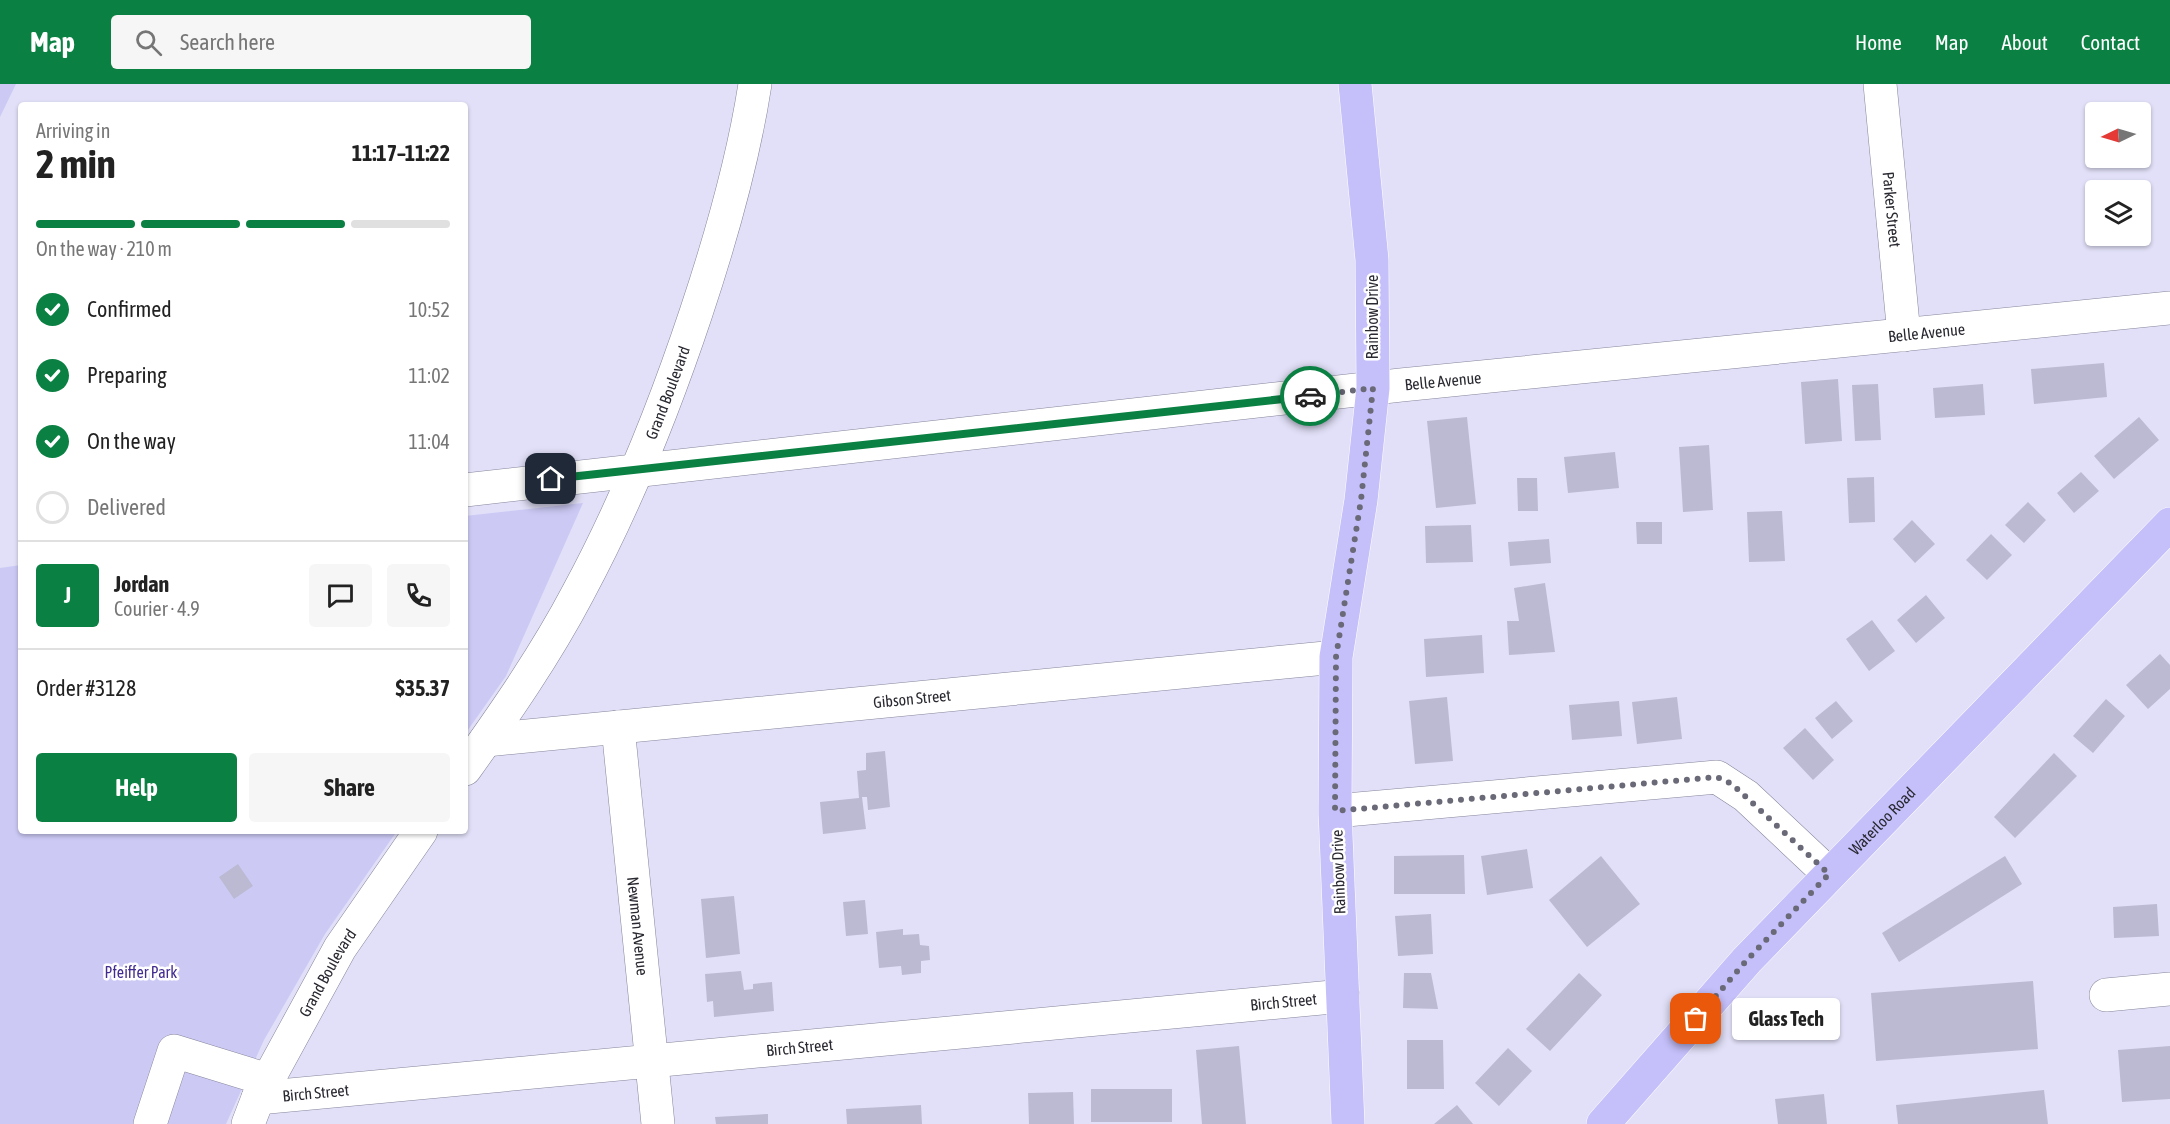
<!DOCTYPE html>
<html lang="en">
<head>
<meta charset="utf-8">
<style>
	body { margin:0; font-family:"Asap Condensed",sans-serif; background:#f6f6f6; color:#222; height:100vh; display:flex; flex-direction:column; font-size:22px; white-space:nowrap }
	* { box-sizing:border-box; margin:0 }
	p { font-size:20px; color:#767676 }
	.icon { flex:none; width:33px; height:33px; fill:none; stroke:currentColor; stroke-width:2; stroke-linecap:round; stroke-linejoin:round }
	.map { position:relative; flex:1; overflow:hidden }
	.panel { position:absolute; left:18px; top:18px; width:450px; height:732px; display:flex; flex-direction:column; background:#fff; border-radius:6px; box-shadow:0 2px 4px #0004 }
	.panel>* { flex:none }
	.needle { width:39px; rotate:265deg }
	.tools { position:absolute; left:2085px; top:18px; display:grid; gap:12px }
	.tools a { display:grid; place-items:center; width:66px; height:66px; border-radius:6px; background:#fff; box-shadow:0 2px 4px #0004; font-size:30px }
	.pin { position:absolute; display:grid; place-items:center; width:51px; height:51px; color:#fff; margin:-26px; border-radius:12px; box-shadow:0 3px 9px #0006 }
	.courier { position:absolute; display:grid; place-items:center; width:60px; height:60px; margin:-30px; border:4px solid #0b8043; border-radius:50%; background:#fff; color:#222; box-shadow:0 2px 8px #0007 }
	.bubble { position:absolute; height:42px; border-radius:6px; background:#fff; box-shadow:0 2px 4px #0004; font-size:20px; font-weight:700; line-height:42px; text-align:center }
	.head em { font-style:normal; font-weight:700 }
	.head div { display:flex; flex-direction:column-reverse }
	.head { display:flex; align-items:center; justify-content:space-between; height:102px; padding:0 18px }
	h1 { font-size:39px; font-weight:700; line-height:45px }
	.bar { display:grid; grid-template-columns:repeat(4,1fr); gap:9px 6px; align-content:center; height:72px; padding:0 18px }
	.bar i { height:8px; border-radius:4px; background:#e0e0e0 }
	.bar .current { background:#0b8043 }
	.bar p { grid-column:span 4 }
	.line { display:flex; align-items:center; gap:15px; padding:0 18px; border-top:2px solid #e0e0e0 }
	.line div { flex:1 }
	.round { display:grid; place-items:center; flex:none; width:63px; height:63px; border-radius:6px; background:#f6f6f6 }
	ol { padding:0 18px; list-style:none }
	li { display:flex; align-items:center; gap:18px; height:66px }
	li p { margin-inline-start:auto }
	li .icon { padding:6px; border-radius:50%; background:#0b8043; color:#fff; stroke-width:4 }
	li:last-child { color:#767676 }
	li i { width:33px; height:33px; border:3px solid #e0e0e0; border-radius:50% }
	.cta { display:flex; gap:12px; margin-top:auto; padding:12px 18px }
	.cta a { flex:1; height:69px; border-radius:6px; background:#0b8043; color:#fff; font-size:24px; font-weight:700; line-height:69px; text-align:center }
	.cta a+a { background:#f6f6f6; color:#222 }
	header { display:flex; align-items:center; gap:36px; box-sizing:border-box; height:84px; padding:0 30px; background:#0b8043; color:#fff }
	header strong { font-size:28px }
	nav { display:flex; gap:33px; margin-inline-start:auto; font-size:21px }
	.search { width:420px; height:54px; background:#f6f6f6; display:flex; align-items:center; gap:15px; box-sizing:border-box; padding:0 21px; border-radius:6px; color:#767676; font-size:22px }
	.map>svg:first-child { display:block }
	.green { fill:#cccaf5 }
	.building { fill:#bbbad2 }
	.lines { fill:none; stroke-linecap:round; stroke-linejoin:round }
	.minor-casing { stroke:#85859b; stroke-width:34 }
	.major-casing { stroke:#fff; stroke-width:34 }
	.minor { stroke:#fff; stroke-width:33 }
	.major { stroke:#c5bffa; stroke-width:33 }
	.done { stroke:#696977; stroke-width:6; stroke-dasharray:0 10.8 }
	.route { stroke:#0b8043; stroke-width:8 }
	.labels { text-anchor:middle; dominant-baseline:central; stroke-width:5; stroke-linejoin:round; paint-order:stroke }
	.street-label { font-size:16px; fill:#292931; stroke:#fff }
	.park-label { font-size:16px; fill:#422c8f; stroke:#fff }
</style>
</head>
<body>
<header>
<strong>Map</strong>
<div class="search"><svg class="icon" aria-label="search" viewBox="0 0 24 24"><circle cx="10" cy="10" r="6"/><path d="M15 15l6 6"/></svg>Search here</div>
<nav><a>Home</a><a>Map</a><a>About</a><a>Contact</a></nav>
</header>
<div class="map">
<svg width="2170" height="1040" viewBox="0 0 2170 1040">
	<rect width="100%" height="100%" fill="#e1e0f8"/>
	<path class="green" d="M0,0H16L0,33Z
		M583,419L506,592L465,650V432Z
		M21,481V747H397L325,850L264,956L226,1040H0V484Z"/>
	<path class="building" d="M2104,279L2107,313L2034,320L2031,285Z
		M1838,295L1842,357L1805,360L1801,298Z
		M1878,300L1881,356L1855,357L1852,301Z
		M1983,300L1985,331L1935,334L1933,304Z
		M1467,333L1476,420L1436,424L1427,337Z
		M2139,333L2159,356L2114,395L2094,372Z
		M1709,361L1713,426L1683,428L1679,363Z
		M1615,368L1619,404L1568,409L1564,373Z
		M2081,388L2099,407L2074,429L2057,409Z
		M1874,393L1875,438L1849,439L1847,394Z
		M1517,394H1537L1538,427H1518Z
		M2028,418L2046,436L2024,459L2005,441Z
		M1782,427L1785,477L1749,478L1747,428Z
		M1912,436L1935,460L1915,479L1893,455Z
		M1636,438H1662V460H1637Z
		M1471,441L1473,478L1426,479L1425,442Z
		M1991,450L2012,471L1987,496L1966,476Z
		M1549,455L1551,479L1510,482L1508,458Z
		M1545,499L1555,568L1509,571L1507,537H1519L1514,504Z
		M1926,511L1945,534L1916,559L1897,536Z
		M1872,536L1895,567L1869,587L1846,555Z
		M1482,551L1484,589L1426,593L1424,555Z
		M2160,570L2170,581V605L2148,625L2126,601Z
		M1447,613L1453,677L1415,680L1409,617Z
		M1677,613L1682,655L1637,660L1632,618Z
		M2106,615L2125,632L2093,669L2073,652Z
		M1619,617L1622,652L1572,656L1569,621Z
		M1836,617L1853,637L1832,655L1815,634Z
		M1805,644L1834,676L1813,696L1783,664Z
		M885,667L890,723L868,726L867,713H862L866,745L823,750L820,718L859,714L857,687L866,686V669Z
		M2054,669L2077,692L2015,754L1994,733Z
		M1527,765L1533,804L1487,811L1481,772Z
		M1464,771L1465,810H1394V772Z
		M1601,772L1640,820L1587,863L1549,816Z
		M2005,772L2022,800L1899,878L1882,849Z
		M238,780L253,802L234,815L219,793Z
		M734,812L740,870L706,874L701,815Z
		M865,816L868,850L846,852L843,818Z
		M2157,820L2159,852L2114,854L2113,823Z
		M1431,830L1433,870L1398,872L1395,832Z
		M903,845V851L919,850L920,861L929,862L930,876L921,877V889L902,891L901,882L879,884L876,848Z
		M741,887L744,906L753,905V900L772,898L774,927L714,933L713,917L707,918L705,890Z
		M1404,889H1431L1438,925L1403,924Z
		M1579,889L1602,911L1550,967L1526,945Z
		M2033,897L2038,965L1876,977L1871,909Z
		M1407,956H1443L1444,1005H1407Z
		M1239,962L1246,1040H1202L1196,966Z
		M2170,962V1015L2122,1018L2118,966Z
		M1508,964L1532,987L1499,1022L1475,999Z
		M1091,1005H1172V1038H1091Z
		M2044,1006L2048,1040H1898L1896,1021Z
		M1073,1008L1074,1040H1029L1028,1009Z
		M1824,1010L1827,1040H1778L1775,1015Z
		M921,1021L922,1040H847L846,1025Z
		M1457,1021L1473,1040H1434Z
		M768,1030V1040H716L715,1033Z"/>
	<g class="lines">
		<g class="minor-casing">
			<g id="minor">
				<path id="s1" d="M1880,0L1904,251"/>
				<path id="s2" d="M465,406L1401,301L2170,224"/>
				<path id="s3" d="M618,643L658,1040"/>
				<path id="s4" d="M486,656L1336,573"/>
				<path id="s5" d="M465,685C505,629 546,570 578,509C626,420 664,325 696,229C721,154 743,78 755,0"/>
				<path d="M1335,727L1717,693L1746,712L1829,790"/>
				<path d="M2106,911L2170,905"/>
				<path id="s6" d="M258,1014L1343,912"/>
				<path d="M150,1040L174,967L268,996"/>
				<path id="s7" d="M248,1040L258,1014L340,864L421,747"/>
			</g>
		</g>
		<g class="major-casing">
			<g id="major">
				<path d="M1348,1040L1335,727L1336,573L1361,416L1373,304L1372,176L1355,0"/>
				<path id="s8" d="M1603,1040L1747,876L2170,440"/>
			</g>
		</g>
		<use href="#minor" class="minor"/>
		<use href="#major" class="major"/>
	</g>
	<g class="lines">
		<path class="done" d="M1310,312L1373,304L1361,416L1336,573L1335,727L1717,693L1732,700L1829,790L1747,876L1696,935"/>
		<path class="route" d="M551,395L1310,312"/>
	</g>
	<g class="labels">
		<g class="street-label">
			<text stroke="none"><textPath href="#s1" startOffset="126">Parker Street</textPath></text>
			<text transform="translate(1372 233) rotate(-90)">Rainbow Drive</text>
			<text stroke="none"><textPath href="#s2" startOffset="1470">Belle Avenue</textPath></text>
			<text stroke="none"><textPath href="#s2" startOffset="984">Belle Avenue</textPath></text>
			<text stroke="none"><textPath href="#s5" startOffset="429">Grand Boulevard</textPath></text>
			<text stroke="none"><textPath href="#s4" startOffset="428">Gibson Street</textPath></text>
			<text stroke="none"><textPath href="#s8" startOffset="412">Waterloo Road</textPath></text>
			<text transform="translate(1338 788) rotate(-92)">Rainbow Drive</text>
			<text stroke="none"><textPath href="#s3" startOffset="200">Newman Avenue</textPath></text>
			<text stroke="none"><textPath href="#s7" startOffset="171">Grand Boulevard</textPath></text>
			<text stroke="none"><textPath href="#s6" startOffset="1030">Birch Street</textPath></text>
			<text stroke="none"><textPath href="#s6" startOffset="544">Birch Street</textPath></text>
			<text stroke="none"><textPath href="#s6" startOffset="58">Birch Street</textPath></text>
		</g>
		<g class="park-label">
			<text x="141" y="888">Pfeiffer Park</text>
		</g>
	</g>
</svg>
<div class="tools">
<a><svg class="needle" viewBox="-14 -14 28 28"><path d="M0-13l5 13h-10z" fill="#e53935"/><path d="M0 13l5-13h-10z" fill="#767676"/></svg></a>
<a><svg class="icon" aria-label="layers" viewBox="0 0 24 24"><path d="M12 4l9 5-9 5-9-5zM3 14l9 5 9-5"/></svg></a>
</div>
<div class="pin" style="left:1696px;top:935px;background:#ea580c"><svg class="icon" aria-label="bag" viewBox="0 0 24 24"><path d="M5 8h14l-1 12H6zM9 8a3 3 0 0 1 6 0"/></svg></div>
<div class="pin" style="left:551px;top:395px;background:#1f2937"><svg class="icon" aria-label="home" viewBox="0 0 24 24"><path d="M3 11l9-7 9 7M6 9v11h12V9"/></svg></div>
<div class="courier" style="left:1310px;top:312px"><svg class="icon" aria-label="car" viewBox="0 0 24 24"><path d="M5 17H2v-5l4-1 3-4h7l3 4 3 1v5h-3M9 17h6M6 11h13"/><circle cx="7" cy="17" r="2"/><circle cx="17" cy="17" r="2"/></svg></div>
<div class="bubble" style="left:1732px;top:914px;width:108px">Glass Tech</div>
<section class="panel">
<div class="head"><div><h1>2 min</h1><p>Arriving in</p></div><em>11:17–11:22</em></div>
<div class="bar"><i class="current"></i><i class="current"></i><i class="current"></i><i></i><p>On the way · 210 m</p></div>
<ol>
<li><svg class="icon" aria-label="check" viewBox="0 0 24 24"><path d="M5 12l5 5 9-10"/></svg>Confirmed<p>10:52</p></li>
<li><svg class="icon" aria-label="check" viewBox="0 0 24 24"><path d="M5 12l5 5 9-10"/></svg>Preparing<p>11:02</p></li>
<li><svg class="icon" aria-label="check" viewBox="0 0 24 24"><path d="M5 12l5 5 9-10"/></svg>On the way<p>11:04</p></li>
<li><i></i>Delivered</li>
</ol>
<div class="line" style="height:108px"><b class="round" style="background:#0b8043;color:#fff">J</b><div><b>Jordan</b><p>Courier · 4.9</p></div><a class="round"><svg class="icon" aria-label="chat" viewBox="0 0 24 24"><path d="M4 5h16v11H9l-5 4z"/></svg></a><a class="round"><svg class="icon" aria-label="phone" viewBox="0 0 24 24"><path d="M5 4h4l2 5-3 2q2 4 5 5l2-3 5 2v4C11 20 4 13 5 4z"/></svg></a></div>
<div class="line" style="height:78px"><div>Order #3128</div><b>$35.37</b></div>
<div class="cta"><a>Help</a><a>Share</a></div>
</section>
</div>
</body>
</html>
